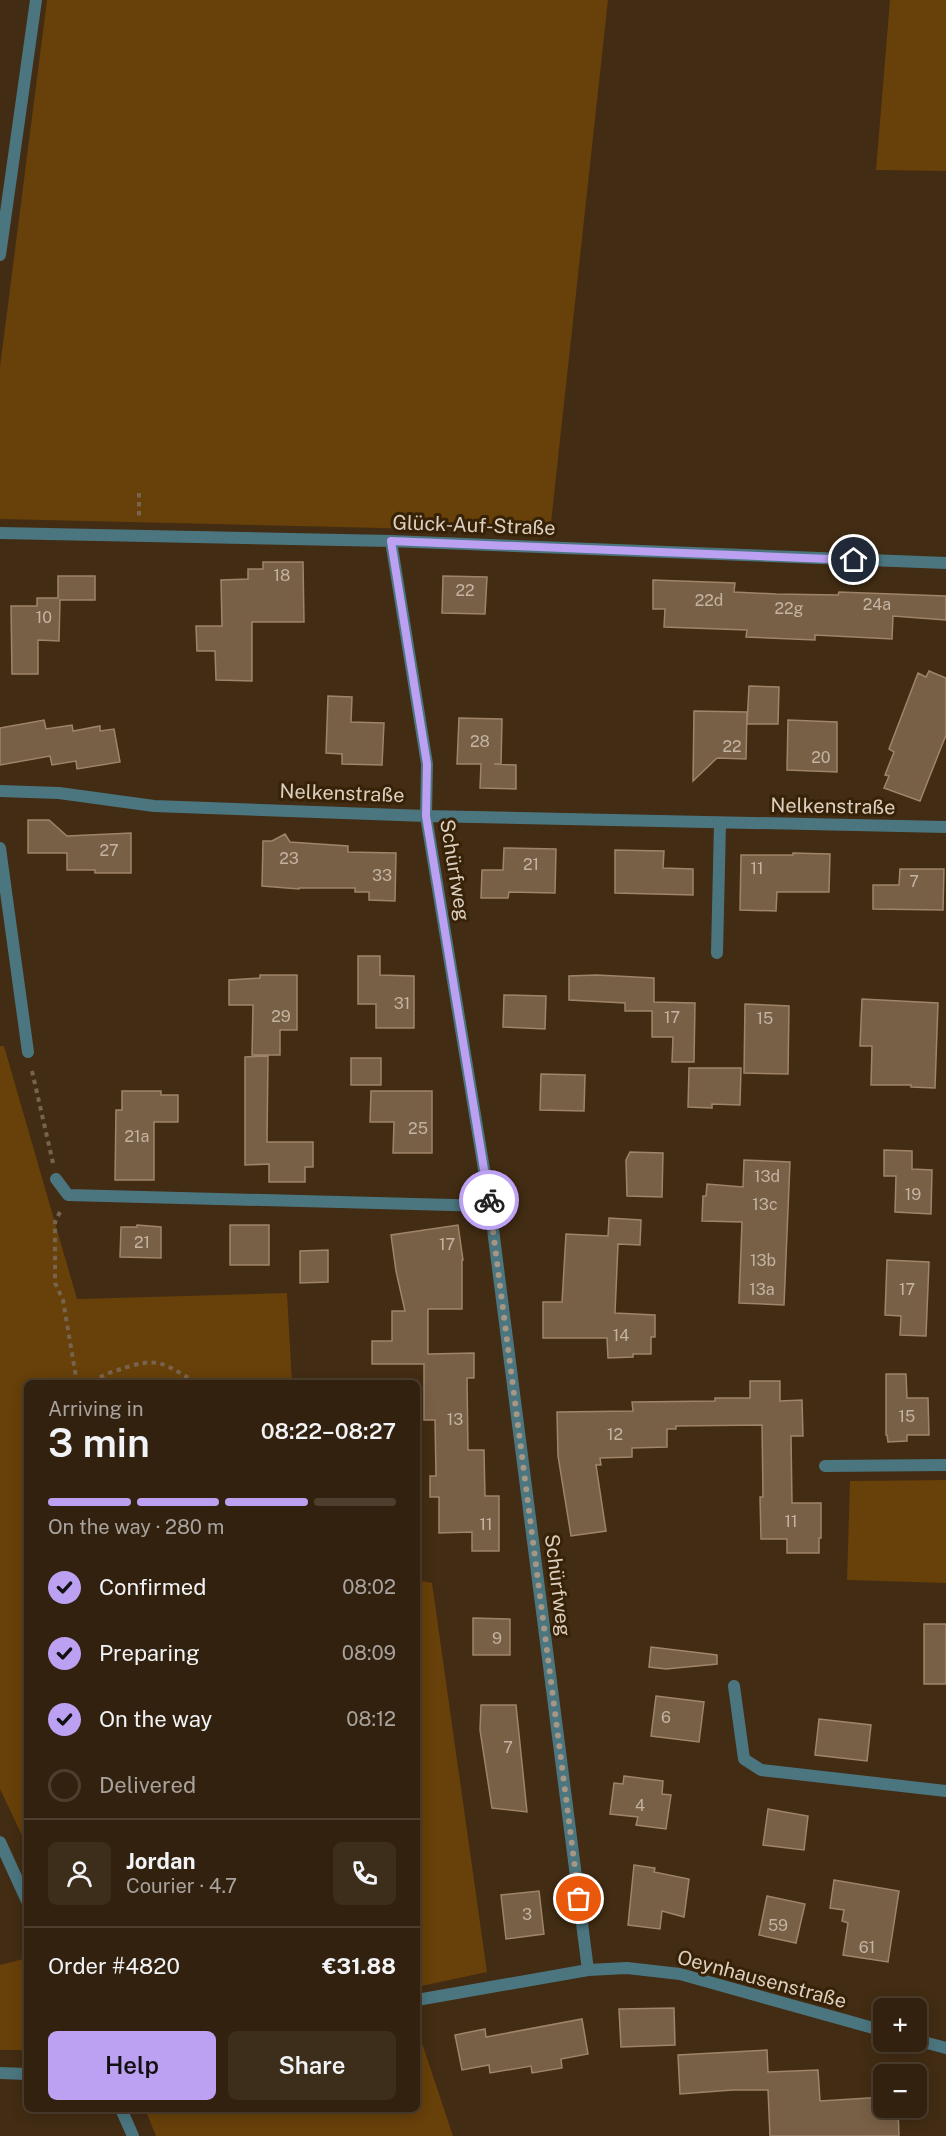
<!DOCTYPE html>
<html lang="en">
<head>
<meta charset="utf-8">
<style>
	body { margin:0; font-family:"Public Sans",sans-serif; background:#3d2e1c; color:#f1f3f6; height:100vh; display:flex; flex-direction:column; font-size:22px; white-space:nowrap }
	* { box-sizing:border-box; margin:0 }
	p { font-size:20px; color:#a8a39e }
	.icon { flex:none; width:33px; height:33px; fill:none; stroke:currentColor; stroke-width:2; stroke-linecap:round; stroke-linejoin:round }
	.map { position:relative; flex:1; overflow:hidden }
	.drawer { position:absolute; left:24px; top:1380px; width:396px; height:732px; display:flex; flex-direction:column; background:#32210e; border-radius:9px; box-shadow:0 3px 15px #0003,0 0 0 2px #4d3e2e }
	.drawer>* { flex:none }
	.tools { position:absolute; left:873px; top:1998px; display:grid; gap:12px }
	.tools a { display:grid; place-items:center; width:54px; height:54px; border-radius:9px; background:#32210e; box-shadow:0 3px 15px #0003,0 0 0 2px #4d3e2e; font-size:30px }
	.pin { position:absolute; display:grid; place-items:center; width:51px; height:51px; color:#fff; margin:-26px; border:3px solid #fff; border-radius:50%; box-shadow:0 2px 6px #0007 }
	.courier { position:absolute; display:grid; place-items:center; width:60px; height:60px; margin:-30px; border:4px solid #bca0f2; border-radius:50%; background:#fff; color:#222; box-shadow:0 2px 8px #0007 }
	.headline em { font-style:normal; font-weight:600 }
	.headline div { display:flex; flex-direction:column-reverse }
	.headline { display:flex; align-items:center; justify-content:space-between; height:102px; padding:0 24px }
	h1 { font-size:39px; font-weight:600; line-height:45px }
	.bar { display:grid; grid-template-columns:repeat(4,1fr); gap:9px 6px; align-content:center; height:72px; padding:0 24px }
	.bar i { height:8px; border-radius:4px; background:#4d3e2e }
	.bar .current { background:#bca0f2 }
	.bar p { grid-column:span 4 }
	.line { display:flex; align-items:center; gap:15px; padding:0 24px; border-top:2px solid #4d3e2e }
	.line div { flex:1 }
	.round { display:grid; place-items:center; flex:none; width:63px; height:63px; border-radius:9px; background:#3d2e1c }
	ol { padding:0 24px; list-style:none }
	li { display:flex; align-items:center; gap:18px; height:66px }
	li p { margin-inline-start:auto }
	li .icon { padding:6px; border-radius:50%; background:#bca0f2; color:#111; stroke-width:4 }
	li:last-child { color:#a8a39e }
	li i { width:33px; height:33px; border:3px solid #4d3e2e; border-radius:50% }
	.action { display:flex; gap:12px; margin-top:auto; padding:12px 24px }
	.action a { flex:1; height:69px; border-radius:9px; background:#bca0f2; color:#111; font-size:24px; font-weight:600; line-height:69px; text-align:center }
	.action a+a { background:#3d2e1c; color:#f1f3f6 }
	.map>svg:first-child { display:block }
	.green { fill:#67400a }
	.building { fill:#786046; stroke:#9e8469; stroke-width:1.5 }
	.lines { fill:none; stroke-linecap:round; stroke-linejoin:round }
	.path { stroke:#77644e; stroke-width:4; stroke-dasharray:4.5 4.5; stroke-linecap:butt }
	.minor { stroke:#4b7680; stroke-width:12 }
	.tertiary { stroke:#4b7680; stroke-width:12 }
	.done { stroke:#a69683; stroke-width:6; stroke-dasharray:0 10.8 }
	.route { stroke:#bca0f2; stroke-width:8 }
	.labels { text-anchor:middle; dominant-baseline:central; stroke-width:6; stroke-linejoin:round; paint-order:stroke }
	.number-label { font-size:16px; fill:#c3b3a2 }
	.street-label { font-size:20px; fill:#dccfc0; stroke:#372208 }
</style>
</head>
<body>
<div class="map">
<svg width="946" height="2136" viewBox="0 0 946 2136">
	<rect width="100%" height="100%" fill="#422c13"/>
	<path class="green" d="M47,0H608L550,532L0,519V367Z
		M890,0H946V171L876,170Z
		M0,1046H4L77,1299L287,1293L292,1383H27V1846L0,1789Z
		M946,1480V1583L847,1580L850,1481Z
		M417,1580L432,1583L487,1972L417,1987Z
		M27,1958V2050H0V1965Z
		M417,2028L453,2136H156L145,2109H417Z"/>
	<path class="building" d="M263,562H303L304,622H252V681L216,680L215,651H197L196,626H222L221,580L248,579V569H263Z
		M58,576H95V600H60L59,641L38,640V674H12L11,606H37V598H58Z
		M443,576L487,577L485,614L442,613Z
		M653,580L735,583L734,592L776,594L838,595L839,592L946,596V620L893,616L892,639L815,635V640L746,637L747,630L664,627L665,609H653Z
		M929,671L946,678V735L920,801L884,788L889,776L885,775L894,752L889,749L918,673L926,677Z
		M749,686L779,687L778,724H747Z
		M328,696L352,697L351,722L384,723L382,765L342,764V754L326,753Z
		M694,711L747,712L746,759L717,758L693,781Z
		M459,718L502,719L501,764H494L516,765V789L480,788L481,764H457Z
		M44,720L46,729L72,725L73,731L100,726V731L114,729L120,762L77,769L76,761L52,765L50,756L0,765V728Z
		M788,720L837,722V772L787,770Z
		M28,820H49L67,836L131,833V873H95V870H67V853H28Z
		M285,834L290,842L348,846V852L396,853L395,901L369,900V892H355V888H299V889L262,886L263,841H272Z
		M504,848L556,849L555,893L509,892L508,898H481L482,870H503Z
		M615,850L664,851L663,868L693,869V895L615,893Z
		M793,853L830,854L829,892H777L776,911L740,910L741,855H793Z
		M900,869H944L943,910L873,909V885H899Z
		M358,956H380V975L414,976V1028H376V1004H358Z
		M260,975H297V1030H280V1055H252L253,1005H229V980L260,978Z
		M597,975L654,978V1002L695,1003L694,1062H672L673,1037H652V1011H625V1003L569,1000V976Z
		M504,995L546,996L545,1029L503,1027Z
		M862,999L938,1003L935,1088L911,1087V1085H871L872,1046H860Z
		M745,1004L789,1006L788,1074L744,1073Z
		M268,1056L267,1142H313V1167H305V1182H269V1164L245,1165V1057Z
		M351,1058H381V1085H351Z
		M689,1068H741L740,1105L712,1104V1108L688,1107Z
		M541,1074L585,1075L584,1111L540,1110Z
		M122,1091H161V1095H178V1122H154V1180H115L116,1110H122Z
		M371,1091H432V1153H393L394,1122H370Z
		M884,1150L912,1151V1169L932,1170L931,1214L895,1212L896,1176H884Z
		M630,1152L663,1153L662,1197L627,1196L626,1160Z
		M744,1160L790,1162L784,1305L739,1303L742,1222L702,1221L703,1196H706L707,1184L743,1187Z
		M609,1218L641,1220L640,1245L618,1244L615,1313L655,1315V1337H651V1354H633V1357L608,1358L607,1338H543V1302H562L566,1234L608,1236Z
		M137,1225L161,1227V1258L120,1257L121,1227H137Z
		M230,1225H269V1265H230Z
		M458,1225L463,1260H462V1309H428V1354L474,1353V1378H467L468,1450H484L485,1496H499V1551H472V1532L439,1533V1497H430V1476H436L435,1420H424V1364H372V1341H392V1311H405L396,1271L391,1235Z
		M328,1250V1282L300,1283V1251Z
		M887,1260L929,1262L926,1336L900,1335L901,1316L885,1315Z
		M886,1374H906L907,1398H928L929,1435H907V1441L888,1442L887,1435H886Z
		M750,1381H780V1401L802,1400L803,1436H791L792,1503H821V1538H819V1553H787V1539H761L760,1497H763L762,1425L676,1426V1429H667V1447L632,1448V1457L600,1458L601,1465H596L606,1531L571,1536L558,1456L557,1412L633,1411L632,1402L715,1401V1398H750Z
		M473,1618L510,1619V1655H473Z
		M924,1624H946V1684H924Z
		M651,1647L717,1655V1664L666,1669L649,1667Z
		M656,1696L704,1702L699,1742L651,1736Z
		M481,1705H516L527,1812L492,1808L480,1730Z
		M819,1719L871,1725L867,1761L815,1755Z
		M624,1776L663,1781L662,1794L671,1795L666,1829L636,1825L638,1817L610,1814L614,1783L623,1784Z
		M768,1809L808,1816L804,1850L763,1845Z
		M634,1865L655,1868L654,1872L689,1879L684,1917L662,1911L660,1929L628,1925Z
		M834,1880L899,1891L888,1962L843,1955L848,1923L842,1921L844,1910L830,1908Z
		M539,1891L544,1934L506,1939L501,1895Z
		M767,1896L805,1904L796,1943L759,1935Z
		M674,2008L675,2045L621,2047L619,2009Z
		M582,2019L588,2054L561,2059L562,2068L532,2073L531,2066L490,2073L489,2065L462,2070L455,2035L485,2029L486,2037Z
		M767,2050L768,2072L818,2070L820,2101L884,2097V2108H898L899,2136H770L768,2090H733L680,2094L678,2055Z"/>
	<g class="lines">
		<path class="path" d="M139,493V519
			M32,1071L53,1163
			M60,1212L55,1222V1283L63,1300L77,1383
			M93,1383C99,1376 109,1373 118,1370C159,1356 161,1362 197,1383"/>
		<path class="minor" d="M0,255L36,0
			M0,533L391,541L946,563
			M391,541L427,764L426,816L490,1206L588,1970
			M0,791L59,793L154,806L426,816L946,827
			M0,848L28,1052
			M717,953L720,823
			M56,1179L68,1195L490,1206
			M825,1466L946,1465
			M734,1686L744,1759L761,1770L946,1791
			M417,2000L588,1970L627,1968L680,1974L884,2031
			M916,2040L946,2048
			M0,2073L27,2074"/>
		<path class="tertiary" d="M0,1842L27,1901
			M121,2109L133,2136"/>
	</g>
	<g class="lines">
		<path class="done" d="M489,1200L579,1899"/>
		<path class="route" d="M489,1200L426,816L427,764L391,541L854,560"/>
	</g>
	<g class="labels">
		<g class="number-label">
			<text x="282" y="575">18</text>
			<text x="465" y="590">22</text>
			<text x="709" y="600">22d</text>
			<text x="877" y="604">24a</text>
			<text x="789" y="608">22g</text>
			<text x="44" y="617">10</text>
			<text x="480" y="741">28</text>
			<text x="732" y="746">22</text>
			<text x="821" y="757">20</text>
			<text x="109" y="850">27</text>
			<text x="289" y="858">23</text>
			<text x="531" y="864">21</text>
			<text x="757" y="868">11</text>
			<text x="382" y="875">33</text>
			<text x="914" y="881">7</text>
			<text x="402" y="1003">31</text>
			<text x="281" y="1016">29</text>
			<text x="672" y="1017">17</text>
			<text x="765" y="1018">15</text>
			<text x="418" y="1128">25</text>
			<text x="137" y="1136">21a</text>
			<text x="767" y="1176">13d</text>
			<text x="913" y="1194">19</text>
			<text x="765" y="1204">13c</text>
			<text x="142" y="1242">21</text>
			<text x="447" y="1244">17</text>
			<text x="763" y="1260">13b</text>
			<text x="762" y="1289">13a</text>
			<text x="907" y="1289">17</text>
			<text x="621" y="1335">14</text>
			<text x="907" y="1416">15</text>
			<text x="455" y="1419">13</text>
			<text x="615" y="1434">12</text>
			<text x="791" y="1521">11</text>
			<text x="486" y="1524">11</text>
			<text x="497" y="1638">9</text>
			<text x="666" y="1717">6</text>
			<text x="508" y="1747">7</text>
			<text x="640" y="1805">4</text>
			<text x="527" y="1914">3</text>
			<text x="778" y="1925">59</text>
			<text x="867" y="1947">61</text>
		</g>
		<g class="street-label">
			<text transform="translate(474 525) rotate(2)">Glück-Auf-Straße</text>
			<text transform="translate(342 793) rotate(2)">Nelkenstraße</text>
			<text transform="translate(833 806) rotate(1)">Nelkenstraße</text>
			<text transform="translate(455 870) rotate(81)">Schürfweg</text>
			<text transform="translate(558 1585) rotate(83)">Schürfweg</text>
			<text transform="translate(762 1979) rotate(15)">Oeynhausenstraße</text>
		</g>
	</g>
</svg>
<div class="tools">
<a>+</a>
<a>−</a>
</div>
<div class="pin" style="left:579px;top:1899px;background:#ea580c"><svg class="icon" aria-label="bag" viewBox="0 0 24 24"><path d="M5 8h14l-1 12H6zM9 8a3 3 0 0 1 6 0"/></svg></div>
<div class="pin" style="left:854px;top:560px;background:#1f2937"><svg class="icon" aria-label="home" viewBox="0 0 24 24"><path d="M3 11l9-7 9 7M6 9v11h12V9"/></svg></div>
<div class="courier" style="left:489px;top:1200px"><svg class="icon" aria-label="bike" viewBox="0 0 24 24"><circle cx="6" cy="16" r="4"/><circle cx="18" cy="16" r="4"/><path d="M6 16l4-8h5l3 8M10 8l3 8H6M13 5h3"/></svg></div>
<section class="drawer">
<div class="headline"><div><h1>3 min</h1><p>Arriving in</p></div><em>08:22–08:27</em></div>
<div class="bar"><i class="current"></i><i class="current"></i><i class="current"></i><i></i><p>On the way · 280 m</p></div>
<ol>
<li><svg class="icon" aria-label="check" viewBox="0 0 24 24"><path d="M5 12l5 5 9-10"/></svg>Confirmed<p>08:02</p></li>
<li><svg class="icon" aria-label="check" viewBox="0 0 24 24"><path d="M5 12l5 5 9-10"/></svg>Preparing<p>08:09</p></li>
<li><svg class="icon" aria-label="check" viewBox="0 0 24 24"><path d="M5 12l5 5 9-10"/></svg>On the way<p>08:12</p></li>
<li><i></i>Delivered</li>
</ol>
<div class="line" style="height:108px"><a class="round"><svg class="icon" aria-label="person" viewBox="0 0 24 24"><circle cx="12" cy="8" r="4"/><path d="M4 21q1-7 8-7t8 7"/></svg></a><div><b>Jordan</b><p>Courier · 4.7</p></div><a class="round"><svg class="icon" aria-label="phone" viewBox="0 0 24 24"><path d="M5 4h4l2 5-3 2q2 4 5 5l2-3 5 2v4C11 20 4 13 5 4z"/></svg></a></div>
<div class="line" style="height:78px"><div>Order #4820</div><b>€31.88</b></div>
<div class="action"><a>Help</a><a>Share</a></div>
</section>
</div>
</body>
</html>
